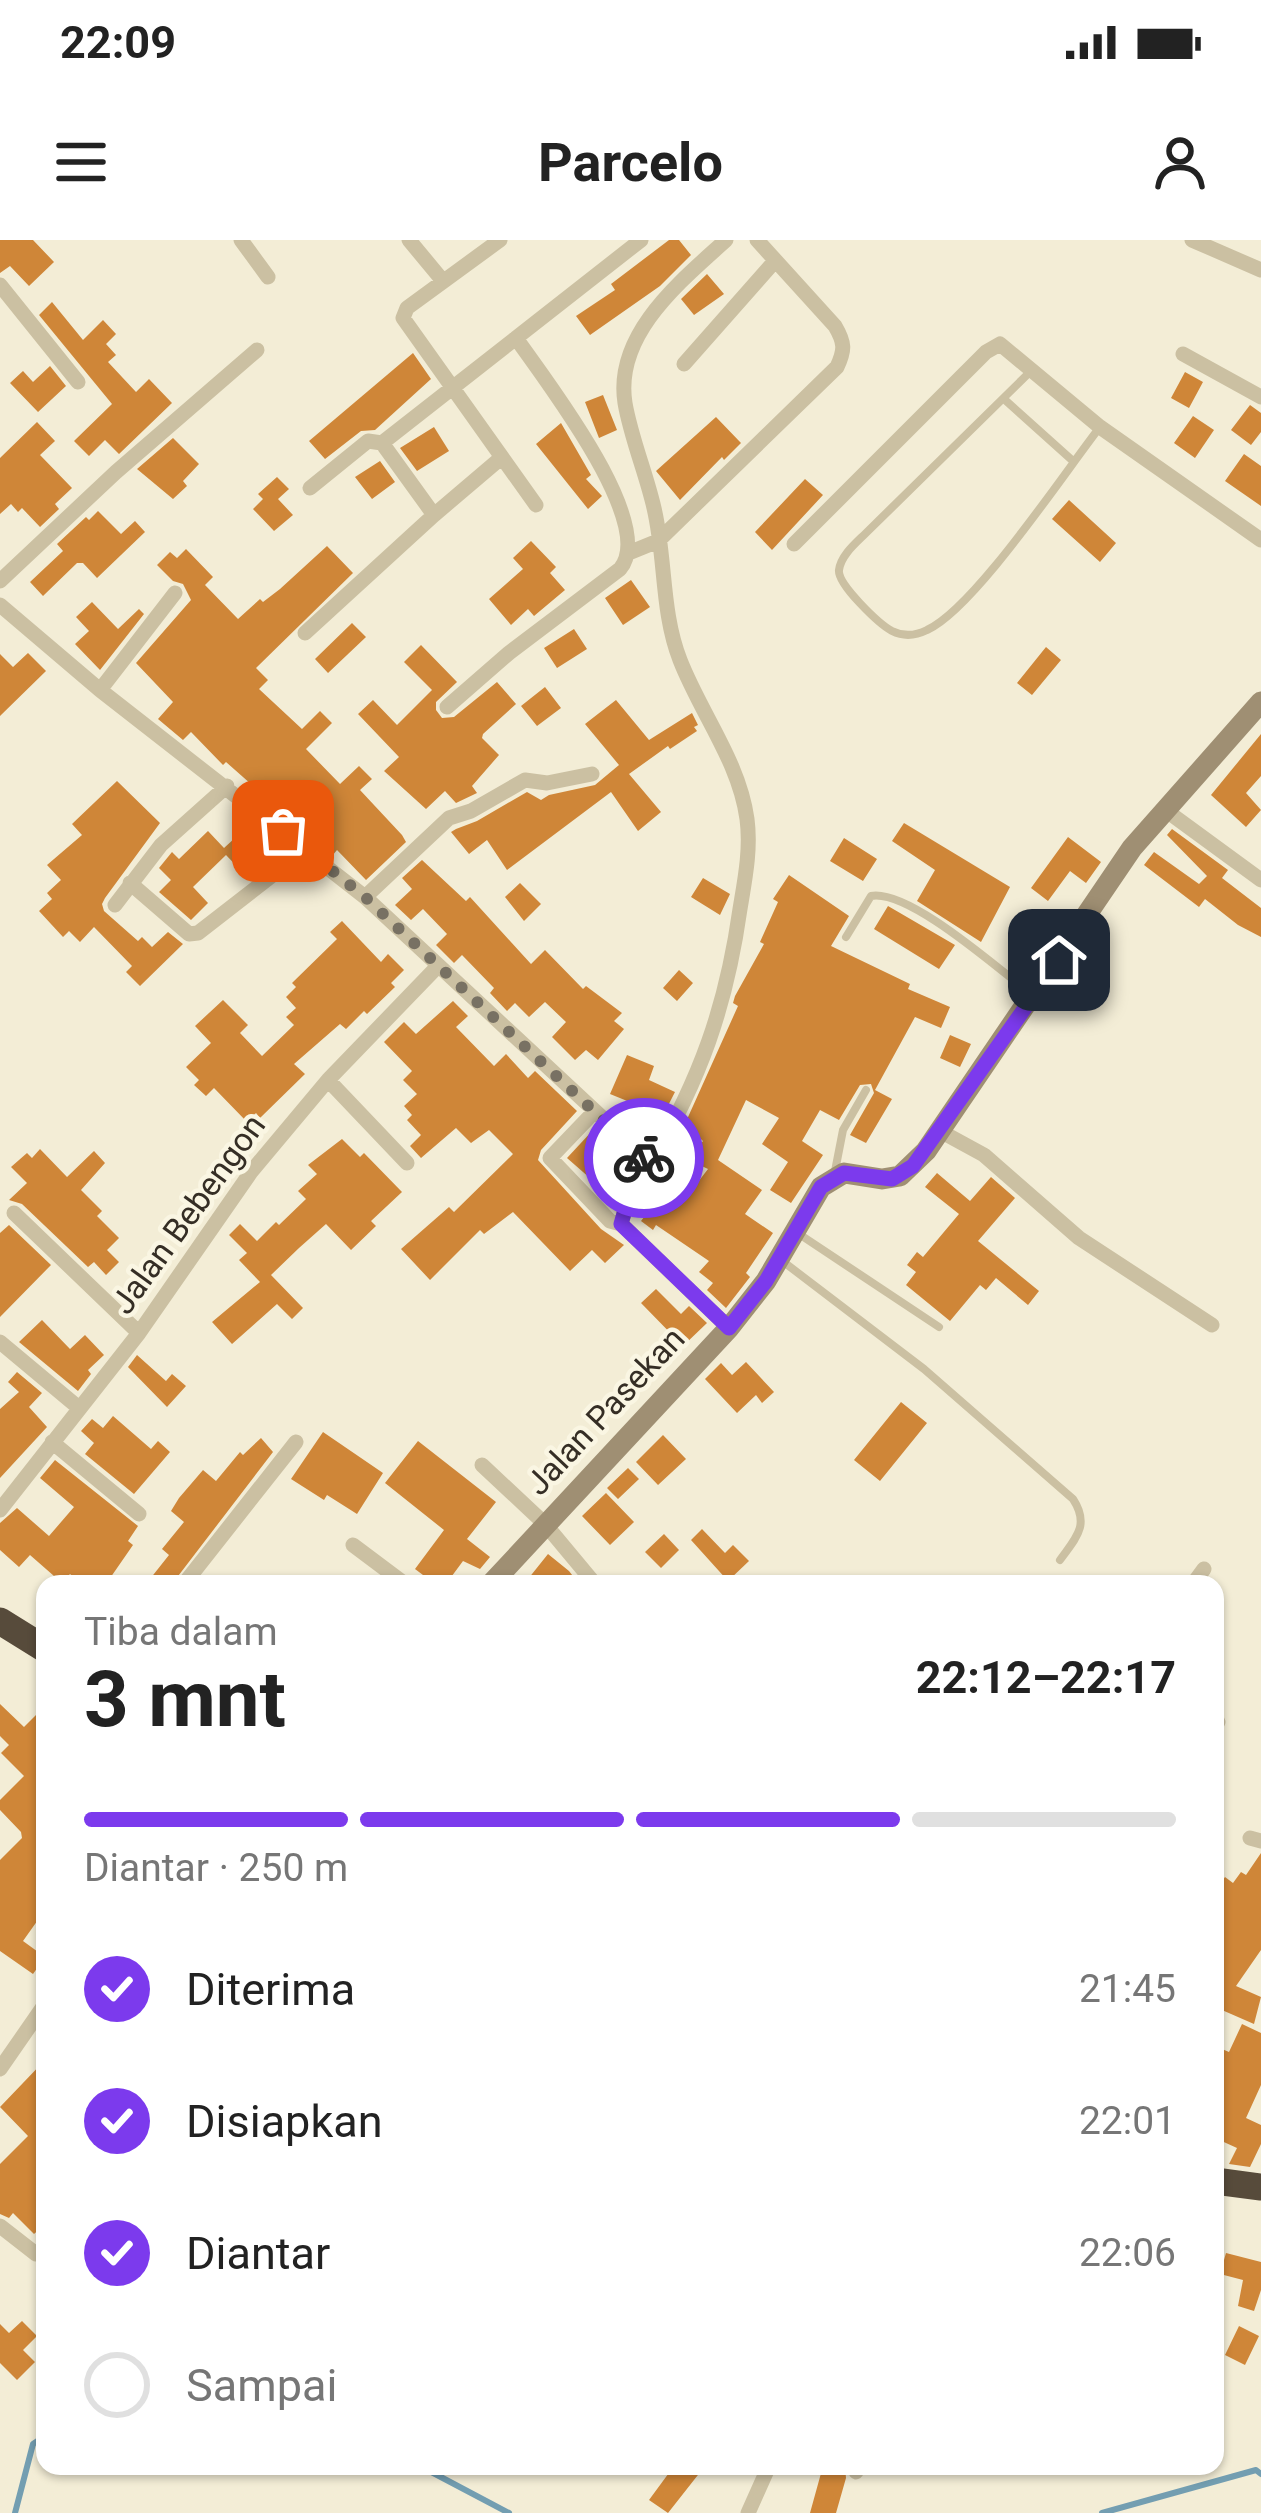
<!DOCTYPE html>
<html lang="id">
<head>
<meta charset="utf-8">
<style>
	body { margin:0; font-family:Roboto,sans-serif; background:#f2f2f2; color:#222; height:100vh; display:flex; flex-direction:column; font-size:45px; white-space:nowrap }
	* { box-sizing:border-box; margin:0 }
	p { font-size:39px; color:#767676 }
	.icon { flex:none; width:66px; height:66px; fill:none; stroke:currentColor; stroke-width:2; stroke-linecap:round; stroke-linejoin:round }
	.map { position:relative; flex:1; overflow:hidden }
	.sheet { position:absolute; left:36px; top:1335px; width:1188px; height:900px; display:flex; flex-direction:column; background:#fff; border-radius:24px; box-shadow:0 3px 9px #0004 }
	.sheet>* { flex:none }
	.pin { position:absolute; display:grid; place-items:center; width:102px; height:102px; color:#fff; margin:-51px; border-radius:24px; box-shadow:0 6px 18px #0006 }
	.courier { position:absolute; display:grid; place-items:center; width:120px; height:120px; margin:-60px; border:9px solid #7c3aed; border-radius:50%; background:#fff; color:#222; box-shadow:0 3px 15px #0007 }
	.head em { font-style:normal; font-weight:700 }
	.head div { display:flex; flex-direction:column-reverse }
	.head { display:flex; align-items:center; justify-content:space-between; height:204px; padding:0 48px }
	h1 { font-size:78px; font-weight:700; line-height:90px }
	.bar { display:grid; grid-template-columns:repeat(4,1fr); gap:18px 12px; align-content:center; height:144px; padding:0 48px }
	.bar i { height:15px; border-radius:9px; background:#e0e0e0 }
	.bar .on { background:#7c3aed }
	.bar p { grid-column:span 4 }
	ol { padding:0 48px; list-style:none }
	li { display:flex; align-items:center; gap:36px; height:132px }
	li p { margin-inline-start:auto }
	li .icon { padding:12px; border-radius:50%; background:#7c3aed; color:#fff; stroke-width:4 }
	li:last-child { color:#767676 }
	li i { width:66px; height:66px; border:6px solid #e0e0e0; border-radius:50% }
	.status { display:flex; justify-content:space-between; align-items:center; height:84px; padding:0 60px; background:#fff; direction:ltr }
	.status svg { height:33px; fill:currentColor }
	header { display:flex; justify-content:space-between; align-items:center; height:156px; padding:0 48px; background:#fff; font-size:54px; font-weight:700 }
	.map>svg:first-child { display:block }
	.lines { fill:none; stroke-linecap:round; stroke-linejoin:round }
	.stream { stroke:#739eb1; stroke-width:6 }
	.building { fill:#cf8638 }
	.lane { stroke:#cbc0a2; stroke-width:8 }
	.street { stroke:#cbc0a2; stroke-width:15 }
	.secondary { stroke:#9f8f73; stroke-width:21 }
	.highway { stroke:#574b3b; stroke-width:27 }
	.done { stroke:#787163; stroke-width:12; stroke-dasharray:0 21.6 }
	.route { stroke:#7c3aed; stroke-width:15 }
	.labels { text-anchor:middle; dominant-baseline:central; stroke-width:9; stroke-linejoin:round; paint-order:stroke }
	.street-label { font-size:33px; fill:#352e25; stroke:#faf6e3 }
</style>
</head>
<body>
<div class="status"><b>22:09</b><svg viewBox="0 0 49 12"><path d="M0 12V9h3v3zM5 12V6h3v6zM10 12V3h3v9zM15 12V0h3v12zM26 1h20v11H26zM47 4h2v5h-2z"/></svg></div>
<header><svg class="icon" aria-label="menu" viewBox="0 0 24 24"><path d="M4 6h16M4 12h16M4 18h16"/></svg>Parcelo<svg class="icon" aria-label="person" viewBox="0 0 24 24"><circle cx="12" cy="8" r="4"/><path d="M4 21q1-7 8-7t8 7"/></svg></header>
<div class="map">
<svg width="1261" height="2273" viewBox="0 0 1261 2273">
	<rect width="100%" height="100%" fill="#f3edd6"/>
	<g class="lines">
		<path class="stream" d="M420,2226L509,2273
			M15,2273L33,2204L45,2196
			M1102,2273L1256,2230L1261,2234"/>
	</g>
	<path class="building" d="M0,0H33L54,22L29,46L10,26L0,33Z
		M669,0H679L691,15L660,46L590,95L576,76L615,50L611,44Z
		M707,34L724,54L694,75L681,59Z
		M52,62L83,100L103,80L116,94L106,104L116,115L108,122L136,152L149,139L172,163L119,214L105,200L89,216L74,201L112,164L39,75Z
		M413,113L431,139L375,190L361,191L325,219L309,201Z
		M50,126L66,146L38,172L10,143L23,131L33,142Z
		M1185,132L1203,142L1189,168L1171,158Z
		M603,155L617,190L599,198L585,162Z
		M1250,165L1261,173V192L1251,205L1231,190Z
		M1193,176L1214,190L1195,218L1174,203Z
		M716,177L741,203L724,220L722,217L680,260L656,231Z
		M37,182L55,201L40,215L72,248L55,264L59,269L40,287L22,268L18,272L11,264L0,274V218Z
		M561,183L591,235L586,239L602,256L588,269L536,204Z
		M434,187L449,211L417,231L400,208Z
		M173,198L199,224L183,241L187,246L173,259L137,229Z
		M1244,214L1261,226V266L1225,241Z
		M380,221L395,242L372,259L355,237Z
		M277,237L289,249L278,259L293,275L274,291L253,269L263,259L258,254Z
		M805,239L823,255L772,310L755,292Z
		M1069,260L1116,303L1100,322L1052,279Z
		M98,271L121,294L135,281L145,292L97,338L83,323H77L43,356L30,342L63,311L57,304L86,277L89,280Z
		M531,301L556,327L550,333L565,350L534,376L528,369L511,385L489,359L523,329L513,318Z
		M327,306L353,333L256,428L268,440L259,449L302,489L320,471L332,483L306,509L340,544L359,526L372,539L360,550L402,595L406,602L366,640L337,610L332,616L321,608L316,602L323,596L301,573L297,577L268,547L261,553L226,522L223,525L191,492L183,500L158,479L173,462L136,423L191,360L183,344L173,341L157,325L170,312L177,318L186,309L213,337L205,345L238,379L260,359L263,362L280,349Z
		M631,340L650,367L623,385L605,358Z
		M92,362L118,389L139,369L144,374L100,430L75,404L89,391L76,377Z
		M352,383L366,397L328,433L315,419Z
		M574,389L587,409L557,428L544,408Z
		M421,405L457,442L436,462V470L442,478L454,477L497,442L516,464L483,494L482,498L499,515L472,546L477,553L456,563L445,551L426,569L384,531L399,517L358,474L373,460L397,485L432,450L404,422Z
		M1046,407L1061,420L1032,455L1017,443Z
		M28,413L46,431L0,476V414L13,427Z
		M545,447L561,468L537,486L521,466Z
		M616,460L649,500L692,473L698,485L694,487L697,491L670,509L668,506L629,534L661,572L638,591L611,552L507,630L487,600L469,614L451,592L456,589L477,581L527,552L541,560L549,555L595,545L619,525L585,484Z
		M1261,494V536L1246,553L1261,570L1246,587L1211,555Z
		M117,541L160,583L105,658L102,664L104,671L138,701L142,697L152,707L168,692L183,704L140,746L126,732L132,726L94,687L80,702L69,691L63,697L39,671L52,659L47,653L61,640L47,625L82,595L72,584Z
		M904,583L1010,647L981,702L917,661L935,630L892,601Z
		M1172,589L1228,630L1222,638L1261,668V697L1238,685L1205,659L1199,667L1144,625L1154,612L1199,644L1207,636L1167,595Z
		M208,591L224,608L236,597L256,618L273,601L283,611L247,637L226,615L193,647L208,663L191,680L159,652L171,640L159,628L172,612L179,619Z
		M1068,597L1101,622L1086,643L1070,631L1048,661L1031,648Z
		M844,598L877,619L863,641L830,621Z
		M422,620L466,661L470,657L531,724L545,710L583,749L586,746L622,773L614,781L624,789L598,820L586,810L575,820L552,797L566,782L545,762L529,777L515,763L507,771L490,753L494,748L462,715L454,723L436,705L447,694L423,669L411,680L395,665L412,649L402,638Z
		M789,635L849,676L831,706L910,744L908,749L950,767L941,788L915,777L875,850L892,859L866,903L850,895L874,853L871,844L860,845L839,880L820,870L802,901L823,915L791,963L770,950L788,922L762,904L779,878L746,860L718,920L762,950L745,974L773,993L746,1033L750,1037L726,1068L707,1050L713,1043L699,1032L709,1021L656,985L653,990L641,981L668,946L685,959L708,929L689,920L703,901L692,891L675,906L738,766L733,763L735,756L764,704L760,702L778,662L773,659Z
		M703,638L730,654L720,675L691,657Z
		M520,643L541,664L524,681L505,657Z
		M888,666L955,705L939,729L874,689Z
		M342,681L381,722L388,714L404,730L391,743L395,747L367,774L364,771L346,789L340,784L294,824L305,834L260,878L256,873L247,882L214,848L206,856L194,845L199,840L186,827L211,803L195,786L223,760L248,785L240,793L262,816L294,785L286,777L296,768L286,757L296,747L292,743L337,699L330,692Z
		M679,730L693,743L677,761L663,748Z
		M453,761L468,776L456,787L494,826L506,814L528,838L535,831L577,871L541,910L538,920L601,989L624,1005L605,1023L592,1010L570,1031L513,972L484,994L480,990L430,1040L401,1009L449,967L454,972L513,914L489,890L471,903L456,888L421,918L410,906L421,895L407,880L412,875L404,866L417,854L403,840L412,831L384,802L404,782L416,794Z
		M950,795L971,804L960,827L940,818Z
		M627,815L654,826L649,840L675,852L653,895L647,891L640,898L631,888L642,867L610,854Z
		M593,890L621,917L617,920L630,933L615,960L567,918Z
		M342,899L360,917L364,913L402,952L371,981L376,986L351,1010L326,984L299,1008L271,1035L303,1068L292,1079L277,1064L232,1104L212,1082L260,1042L239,1020L247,1013L229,995L240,984L257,1001L276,982L279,985L306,959L298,951L317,934L308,925Z
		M40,909L67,937L94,911L105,923L81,950L102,971L97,976L119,998L107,1010L119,1022L106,1035L94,1022L88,1027L22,964L9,960L27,943L11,927L27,913L32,918Z
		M937,933L970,961L991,937L1015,958L978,1001L1039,1051L1028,1065L996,1038L986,1050L980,1045L950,1081L906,1045L916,1032L907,1025L917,1012L923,1017L959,974L925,947Z
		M9,985L51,1025L0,1077V993Z
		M656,1049L681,1074L689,1066L707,1083L683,1106L641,1063Z
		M42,1080L70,1109L85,1095L104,1115L88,1130L91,1134L78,1151L19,1102Z
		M137,1115L166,1141L172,1134L186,1146L167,1167L128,1127Z
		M746,1122L774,1152L762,1163L756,1155L737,1173L705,1139L721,1123L732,1135Z
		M17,1132L42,1153L29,1167L47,1187L0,1238V1169L19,1152L8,1142Z
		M901,1162L927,1183L880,1241L854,1220Z
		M113,1176L151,1209L158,1201L170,1212L134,1254L85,1214L94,1203L81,1191L92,1179L103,1188Z
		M323,1192L383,1233L357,1274L327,1255L324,1260L291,1239Z
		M663,1195L686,1219L658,1245L636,1222Z
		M261,1198L273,1212L172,1344H146L169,1315L162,1309L184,1282L171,1271L179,1258L203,1230L216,1241L240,1212L243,1215Z
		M418,1201L496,1262L467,1299L490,1317L480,1329L463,1321L446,1344H435L415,1329L444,1290L385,1243Z
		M55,1220L138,1286L128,1301L133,1305L106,1344H82L70,1334L62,1343L30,1315L19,1327L0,1310V1283L17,1268L49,1296L74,1267L40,1238Z
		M628,1228L639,1239L618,1259L607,1248Z
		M606,1253L634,1282L610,1305L582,1276Z
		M702,1289L725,1313L733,1305L749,1321L728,1341L691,1300Z
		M664,1294L679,1310L661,1328L645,1312Z
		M548,1314L569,1331L579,1344H524Z
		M0,1464L24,1487L45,1466V1670L23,1701L45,1717L33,1734L0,1711V1620L22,1598L21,1592L0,1570V1560L24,1536L1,1513L9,1505L0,1496Z
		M1261,1613V1710L1236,1746L1261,1757L1254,1784L1215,1767V1651L1225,1637L1233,1643L1241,1632L1246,1635Z
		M1242,1784L1261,1793V1845L1246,1878L1261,1885V1904L1250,1927L1229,1924L1237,1908L1215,1898V1806L1229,1812Z
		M45,1820V1984L34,1994L13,1973L9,1978L0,1974V1924L28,1896L0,1867Z
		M1226,2013L1261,2022V2050L1254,2071L1238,2066L1243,2040L1220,2034Z
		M22,2081L37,2096L23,2110L35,2122L17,2140L0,2123V2084L9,2093Z
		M1239,2086L1259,2096L1245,2125L1225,2115Z
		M674,2226H705L668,2273L649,2260Z
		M823,2226H845L846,2238L836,2273H810Z"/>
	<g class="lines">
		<path class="lane" d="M1032,130L866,293C856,303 841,315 839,330C837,344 879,384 892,391C904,397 915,396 927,390C974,369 1064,233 1100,187
			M1004,159L1073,221
			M846,697L871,656C909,649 998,729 1030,753
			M835,931L843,890L866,850
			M796,992L939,1087
			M781,1020L924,1129L1073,1259C1090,1285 1076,1298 1060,1320"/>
		<path class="street" d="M241,0L268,37
			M409,0L443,41
			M500,0L407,68L403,78L536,265
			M1192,0L1261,30
			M0,45L78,142
			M1183,114L1261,157
			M684,124L774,22
			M310,248L368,201L382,203
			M434,275L501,218
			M794,304L986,112L1000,104L1100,187L1261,300
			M631,312L658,301L837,127C845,110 845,103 835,86L757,0
			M0,341L116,232L257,110
			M0,365L100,450L365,657L623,897L650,925L629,956L621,984L729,1088
			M305,393L434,275L382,203L641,0
			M100,450L175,353
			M447,467L509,413L620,329C658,284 545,140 516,98
			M1164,569L1261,640
			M130,643L189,694L198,693L306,609
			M365,657L449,578L471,571L525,540L547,543L592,534
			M115,665L161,605L227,546
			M328,840L407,923
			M595,871L550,918L610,981L621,984
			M940,891L984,915L1079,998L1212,1085
			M650,925C700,839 726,768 740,669C745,639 751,609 747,579C739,521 701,474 680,420C661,371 666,319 654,268C646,233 631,198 625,163C614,94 681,41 726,0
			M14,973L139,1093
			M0,1102L79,1168
			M52,1202L139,1274
			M482,1225L545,1284L595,1344
			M0,1270L139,1093L251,932L328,840L438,726
			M353,1305L405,1344
			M184,1344L296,1202
			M1193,1344L1204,1329
			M1215,1487L1218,1482
			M1250,1598L1261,1601
			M0,1829L45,1764
			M0,1986L36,2014
			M856,2232L857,2226
			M748,2273L769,2226"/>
		<path class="secondary" d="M491,1344L729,1088L766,1041L821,947L844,933L882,939L900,936L926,911L1132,608L1261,462"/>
		<path class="highway" d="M0,1381L45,1409
			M1215,1941L1261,1947"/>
	</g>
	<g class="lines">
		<path class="done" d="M283,591L365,657L644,918"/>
		<path class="route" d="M644,918L650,925L629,956L621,984L729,1088L766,1041L821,947L844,933L892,939L913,926L1059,720"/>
	</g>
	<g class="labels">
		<g class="street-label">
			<text transform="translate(188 974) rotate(-54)">Jalan Bebengon</text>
			<text transform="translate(605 1171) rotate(-47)">Jalan Pasekan</text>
		</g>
	</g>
</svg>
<div class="pin" style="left:283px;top:591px;background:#ea580c"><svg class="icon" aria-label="bag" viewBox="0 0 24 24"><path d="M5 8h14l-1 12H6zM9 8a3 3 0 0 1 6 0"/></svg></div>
<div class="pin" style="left:1059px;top:720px;background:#1f2937"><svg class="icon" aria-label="home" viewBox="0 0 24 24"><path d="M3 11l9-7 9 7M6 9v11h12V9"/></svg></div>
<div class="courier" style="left:644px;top:918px"><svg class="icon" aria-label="bike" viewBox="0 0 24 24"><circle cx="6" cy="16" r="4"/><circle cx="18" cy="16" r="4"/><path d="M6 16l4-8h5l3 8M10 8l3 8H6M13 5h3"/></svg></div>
<section class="sheet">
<div class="head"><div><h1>3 mnt</h1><p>Tiba dalam</p></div><em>22:12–22:17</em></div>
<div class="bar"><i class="on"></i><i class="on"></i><i class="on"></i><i></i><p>Diantar · 250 m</p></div>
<ol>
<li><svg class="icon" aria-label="check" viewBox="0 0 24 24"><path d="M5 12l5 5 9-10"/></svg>Diterima<p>21:45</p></li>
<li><svg class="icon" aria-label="check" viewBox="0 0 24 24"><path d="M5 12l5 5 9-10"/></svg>Disiapkan<p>22:01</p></li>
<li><svg class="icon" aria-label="check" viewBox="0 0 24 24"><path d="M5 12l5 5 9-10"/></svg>Diantar<p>22:06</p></li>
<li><i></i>Sampai</li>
</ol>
</section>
</div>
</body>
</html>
